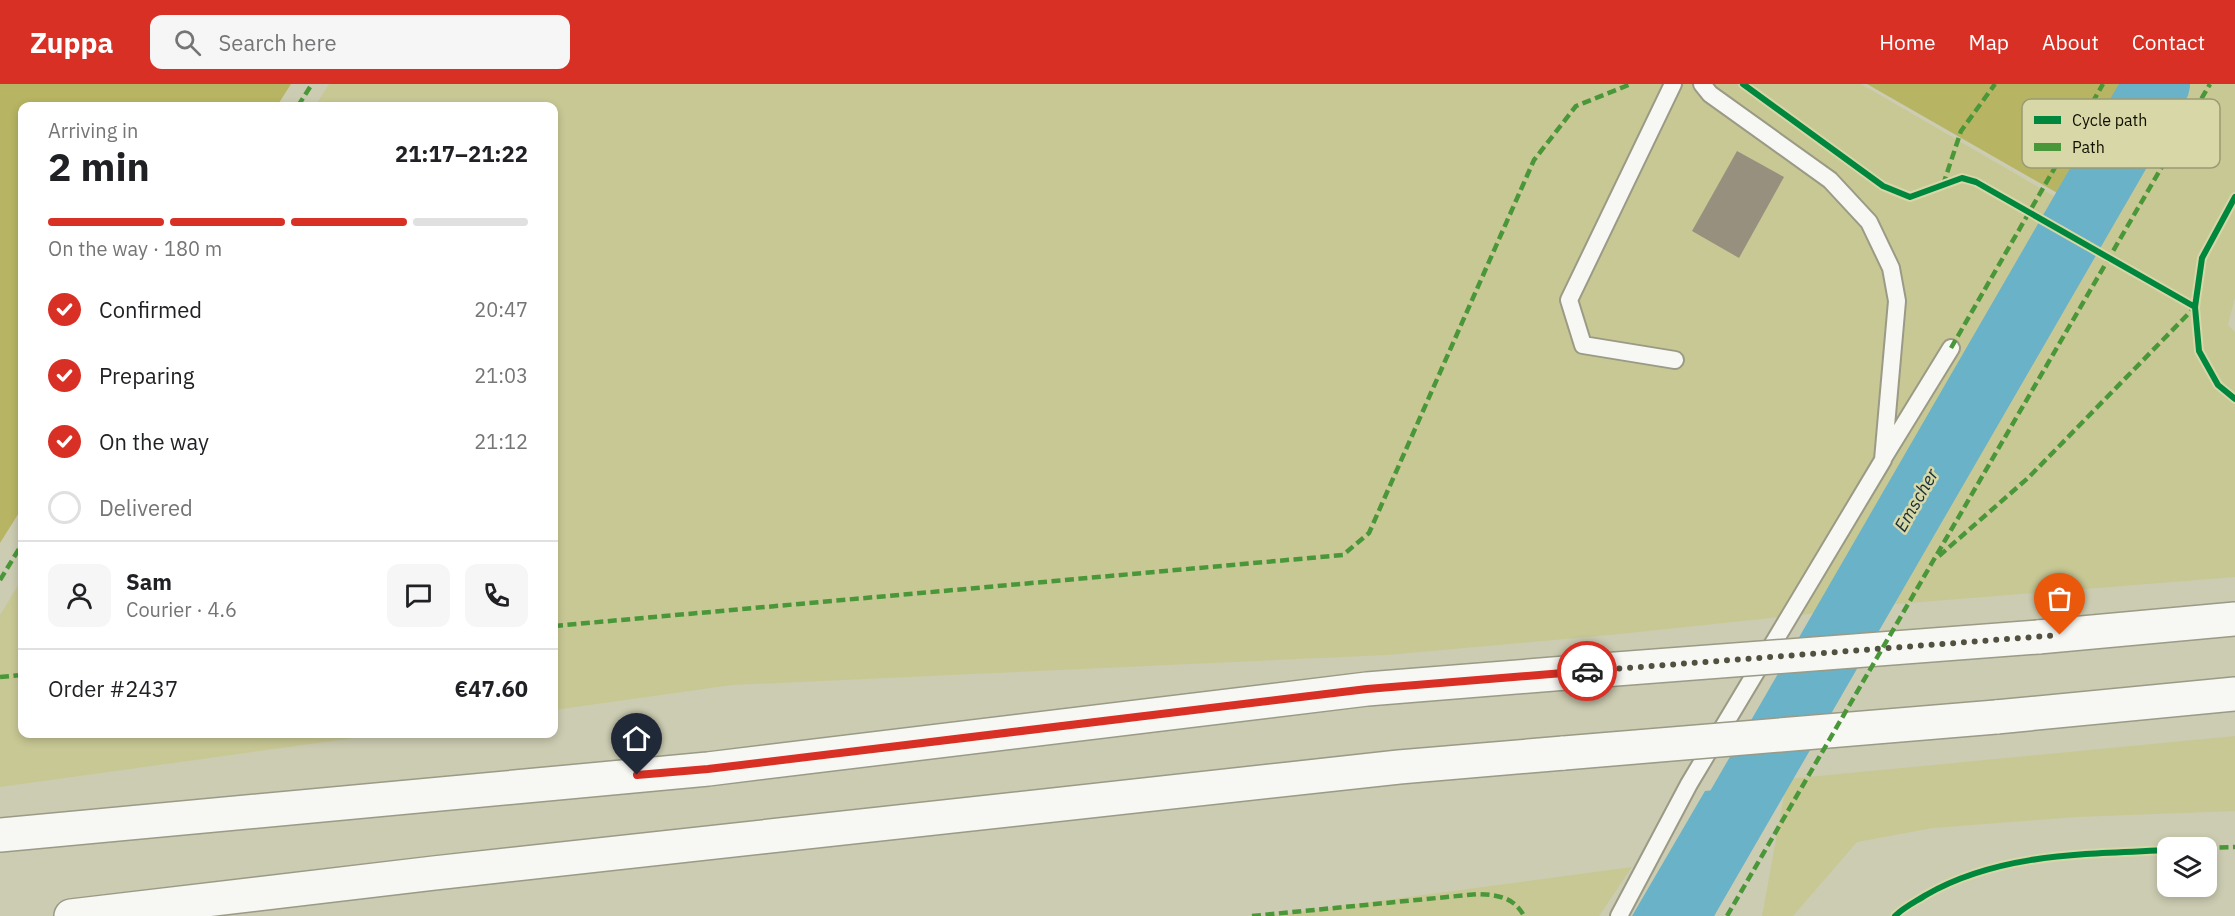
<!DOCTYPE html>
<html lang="en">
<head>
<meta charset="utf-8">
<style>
	body { margin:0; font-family:"IBM Plex Sans",sans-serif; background:#f6f6f6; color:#202124; height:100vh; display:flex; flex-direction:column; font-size:22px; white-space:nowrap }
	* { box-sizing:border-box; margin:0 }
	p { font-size:20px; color:#757577 }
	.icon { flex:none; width:33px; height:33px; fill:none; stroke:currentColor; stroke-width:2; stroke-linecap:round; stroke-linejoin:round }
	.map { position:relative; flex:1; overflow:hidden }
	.drawer { position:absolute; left:18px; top:18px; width:540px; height:636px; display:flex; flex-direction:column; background:#fff; border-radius:12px; box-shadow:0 3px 9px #0003 }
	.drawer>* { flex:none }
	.tools { position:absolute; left:2157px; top:753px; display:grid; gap:12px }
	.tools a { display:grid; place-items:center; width:60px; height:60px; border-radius:12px; background:#fff; box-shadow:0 3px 9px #0003; font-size:30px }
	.pin { position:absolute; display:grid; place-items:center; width:51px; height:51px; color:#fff; margin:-62px -26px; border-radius:50% 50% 50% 0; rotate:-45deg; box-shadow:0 0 6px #0007 }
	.pin .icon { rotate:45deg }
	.courier { position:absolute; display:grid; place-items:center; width:60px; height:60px; margin:-30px; border:4px solid #d93025; border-radius:50%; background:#fff; color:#222; box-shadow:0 2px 8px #0007 }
	.headline em { font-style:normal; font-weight:700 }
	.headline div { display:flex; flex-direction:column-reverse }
	.headline { display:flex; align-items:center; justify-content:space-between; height:102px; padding:0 30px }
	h1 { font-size:39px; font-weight:700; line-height:45px }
	.bar { display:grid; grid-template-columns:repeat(4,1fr); gap:9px 6px; align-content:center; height:72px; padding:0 30px }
	.bar i { height:8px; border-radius:4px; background:#e0e0e0 }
	.bar .current { background:#d93025 }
	.bar p { grid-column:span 4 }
	.line { display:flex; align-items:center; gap:15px; padding:0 30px; border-top:2px solid #e0e0e0 }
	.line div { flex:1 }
	.round { display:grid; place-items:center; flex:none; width:63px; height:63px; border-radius:12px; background:#f6f6f6 }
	ol { padding:0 30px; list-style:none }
	li { display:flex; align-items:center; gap:18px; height:66px }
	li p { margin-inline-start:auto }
	li .icon { padding:6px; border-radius:50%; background:#d93025; color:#fff; stroke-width:4 }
	li:last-child { color:#757577 }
	li i { width:33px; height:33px; border:3px solid #e0e0e0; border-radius:50% }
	header { display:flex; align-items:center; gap:36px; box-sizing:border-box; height:84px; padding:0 30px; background:#d93025; color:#fff }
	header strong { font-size:28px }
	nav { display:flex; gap:33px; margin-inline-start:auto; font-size:21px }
	.search { width:420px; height:54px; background:#f6f6f6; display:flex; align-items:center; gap:15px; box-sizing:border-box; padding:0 21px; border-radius:12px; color:#757577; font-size:22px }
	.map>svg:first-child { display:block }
	.green { fill:#c8c895 }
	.forest { fill:#b7b563 }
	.water { fill:#69b2c7 }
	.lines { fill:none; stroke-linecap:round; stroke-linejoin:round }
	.river { stroke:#69b2c7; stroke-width:66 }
	.building { fill:#98907f }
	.lane-casing { stroke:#9a9a86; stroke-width:20 }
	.highway-casing { stroke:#9a9a86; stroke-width:36 }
	.lane { stroke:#f7f7f3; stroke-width:16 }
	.highway { stroke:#f7f7f3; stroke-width:33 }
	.highway-bridge-casing { stroke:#9a9a86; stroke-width:36; stroke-linecap:butt }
	.highway-bridge { stroke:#f7f7f3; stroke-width:33 }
	.quiet { stroke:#4a9739; stroke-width:4.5; stroke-dasharray:9 4.5; stroke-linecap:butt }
	.cycleway-casing { stroke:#d7d7a7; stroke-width:10 }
	.cycleway { stroke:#00873e; stroke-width:6 }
	.done { stroke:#52513f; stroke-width:6; stroke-dasharray:0 10.8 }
	.route { stroke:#d93025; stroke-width:8 }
	.labels { text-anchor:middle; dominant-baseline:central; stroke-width:5; stroke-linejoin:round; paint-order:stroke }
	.water-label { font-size:18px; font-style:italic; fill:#182f39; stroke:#d7d7a7 }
	.key { fill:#d7d7a7; stroke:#9b9b75; stroke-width:1.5 }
	.key-label { font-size:16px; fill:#100f01 }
</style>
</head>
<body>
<header>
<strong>Zuppa</strong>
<div class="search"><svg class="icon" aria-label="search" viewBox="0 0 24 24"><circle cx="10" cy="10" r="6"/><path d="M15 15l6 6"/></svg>Search here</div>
<nav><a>Home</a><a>Map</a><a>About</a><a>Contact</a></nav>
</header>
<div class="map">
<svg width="2235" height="832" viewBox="0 0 2235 832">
	<rect width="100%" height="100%" fill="#ccccb2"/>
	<path class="green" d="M329,0H1861L2083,129L2157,0H2235V213L2228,241L2235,248V493L1859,523L2078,137L1846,526L1620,550L1387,571L732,601L554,626V22H315Z
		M22,495V650H383L0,703V531Z
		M2235,652V727L2077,733L1933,744L1857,758L1793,832H1762L1787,695Z
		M1632,783L1599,832H1267Z"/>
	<path class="forest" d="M0,0H291L277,22H22V424L0,459Z
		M1867,0H2149L2080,122Z"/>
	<path class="water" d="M1775,700L1714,832H1632L1705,707Z"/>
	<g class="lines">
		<path class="river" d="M1676,832L2157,0"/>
	</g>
	<path class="building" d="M1737,67L1784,93L1739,174L1692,147Z"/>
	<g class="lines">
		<g class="lane-casing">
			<path id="lane" d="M1673,0L1569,216L1583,261L1675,276
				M1884,373L1951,264
				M1619,832L1689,700L1883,376L1897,217L1891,184L1869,138L1830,96L1710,10L1702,0"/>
		</g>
		<g class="highway-casing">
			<path id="highway" d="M2038,553L2235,535
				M1996,633L2235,610
				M0,751L708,685L1367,605L1603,586
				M71,832L434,789L1399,683L1564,669"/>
		</g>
		<use href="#lane" class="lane"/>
		<use href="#highway" class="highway"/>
		<g class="highway-bridge-casing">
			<path id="highway-bridge" d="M1603,586L2038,553
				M1564,669L1996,633"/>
		</g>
		<use href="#highway-bridge" class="highway-bridge"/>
		<path class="quiet" d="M298,22L312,0
			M1943,101L1961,47L1995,0
			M1951,264L2103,0
			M1939,472L2028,394L2195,223
			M0,496L22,460
			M554,542L1343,471L1369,449L1534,76L1576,22L1631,0
			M0,593L22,591
			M2206,764L2235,763
			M1252,832L1478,810C1498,811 1514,813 1524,832
			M1727,832L2210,0"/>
		<g class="cycleway-casing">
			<path id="cycleway" d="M1743,0L1883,102L1910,113L1962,94L1976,98L2195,223
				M2235,113L2202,174L2195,223L2199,267L2218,301L2235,315
				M1895,832C1904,823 1915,818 1926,811C1999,769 2085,770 2168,766"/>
		</g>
		<use href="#cycleway" class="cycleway"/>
	</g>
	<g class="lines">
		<path class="done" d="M1587,587L2060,551"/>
		<path class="route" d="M637,691L708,685L1367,605L1587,587"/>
	</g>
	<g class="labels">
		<g class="water-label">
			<text transform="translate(1916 416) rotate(-60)">Emscher</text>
		</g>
	</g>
	<rect x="2022" y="15" width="198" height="69" rx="9" class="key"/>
	<rect x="2034" y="32" width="27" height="8" fill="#00873e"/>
	<rect x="2034" y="59" width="27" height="8" fill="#4a9739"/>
	<g class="key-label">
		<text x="2072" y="42">Cycle path</text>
		<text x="2072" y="69">Path</text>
	</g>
</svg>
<div class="tools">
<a><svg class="icon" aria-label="layers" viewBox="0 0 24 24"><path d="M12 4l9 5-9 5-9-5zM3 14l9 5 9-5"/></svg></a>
</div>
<div class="pin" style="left:2060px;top:551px;background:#ea580c"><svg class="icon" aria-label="bag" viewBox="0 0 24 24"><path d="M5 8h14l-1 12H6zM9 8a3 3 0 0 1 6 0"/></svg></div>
<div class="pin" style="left:637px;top:691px;background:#1f2937"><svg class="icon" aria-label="home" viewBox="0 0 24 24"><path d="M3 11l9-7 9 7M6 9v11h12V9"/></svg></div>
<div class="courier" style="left:1587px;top:587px"><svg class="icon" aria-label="car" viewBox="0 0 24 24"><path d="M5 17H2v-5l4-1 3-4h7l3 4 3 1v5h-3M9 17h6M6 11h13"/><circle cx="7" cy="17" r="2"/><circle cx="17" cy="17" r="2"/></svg></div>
<section class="drawer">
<div class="headline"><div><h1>2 min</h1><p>Arriving in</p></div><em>21:17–21:22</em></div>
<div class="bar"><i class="current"></i><i class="current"></i><i class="current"></i><i></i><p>On the way · 180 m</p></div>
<ol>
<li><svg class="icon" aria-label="check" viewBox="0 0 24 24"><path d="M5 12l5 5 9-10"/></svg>Confirmed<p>20:47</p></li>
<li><svg class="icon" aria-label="check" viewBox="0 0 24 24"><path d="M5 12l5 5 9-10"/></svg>Preparing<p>21:03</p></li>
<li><svg class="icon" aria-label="check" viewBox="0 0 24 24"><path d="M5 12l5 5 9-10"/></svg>On the way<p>21:12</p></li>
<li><i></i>Delivered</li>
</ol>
<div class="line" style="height:108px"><a class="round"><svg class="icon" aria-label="person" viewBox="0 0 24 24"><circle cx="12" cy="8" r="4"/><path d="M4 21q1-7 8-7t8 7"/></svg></a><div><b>Sam</b><p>Courier · 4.6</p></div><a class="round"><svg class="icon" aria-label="chat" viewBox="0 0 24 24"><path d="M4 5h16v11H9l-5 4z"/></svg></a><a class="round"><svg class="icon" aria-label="phone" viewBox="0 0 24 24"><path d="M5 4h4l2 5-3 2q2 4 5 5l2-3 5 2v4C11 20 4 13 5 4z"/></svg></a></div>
<div class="line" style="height:78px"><div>Order #2437</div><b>€47.60</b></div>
</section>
</div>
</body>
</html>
